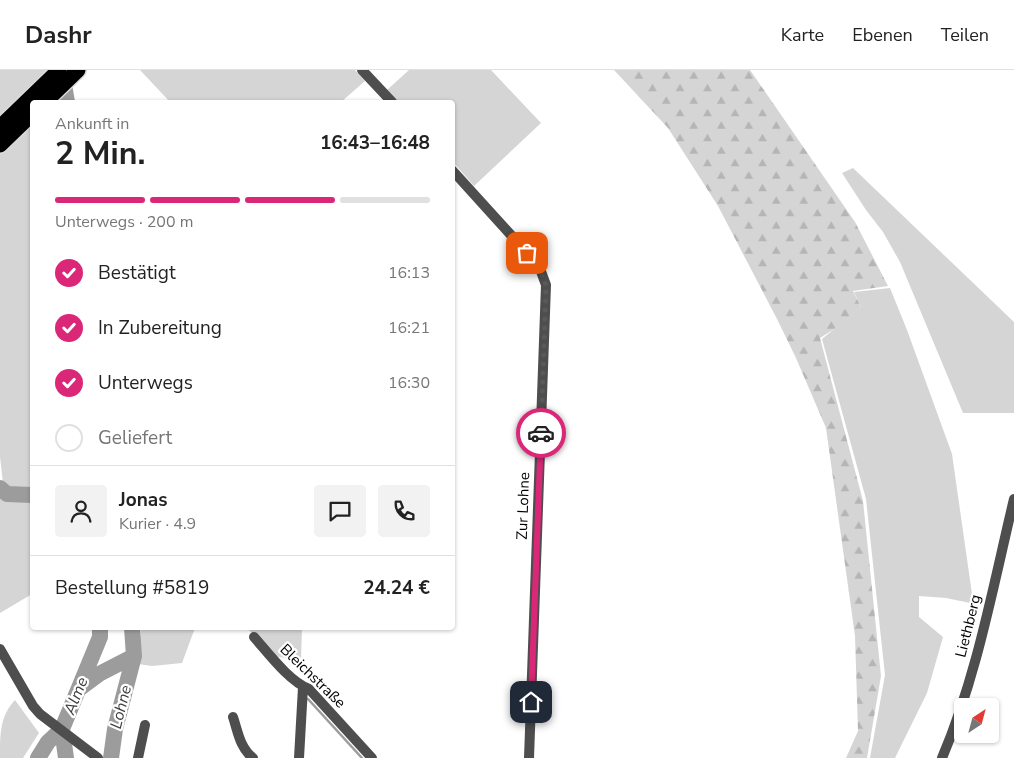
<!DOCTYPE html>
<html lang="de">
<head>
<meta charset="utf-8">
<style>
	body { margin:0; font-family:"Nunito Sans",sans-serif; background:#f2f2f2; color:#222; height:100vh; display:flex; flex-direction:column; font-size:19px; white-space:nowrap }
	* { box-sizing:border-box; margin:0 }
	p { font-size:16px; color:#767676 }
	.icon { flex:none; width:28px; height:28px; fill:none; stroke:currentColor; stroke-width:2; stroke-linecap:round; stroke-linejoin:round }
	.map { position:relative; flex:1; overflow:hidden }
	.drawer { position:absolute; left:30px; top:30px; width:425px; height:530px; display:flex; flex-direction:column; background:#fff; border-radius:5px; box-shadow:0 1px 4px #0004 }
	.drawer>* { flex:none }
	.needle { width:32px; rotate:36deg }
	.tools { position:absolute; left:954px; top:628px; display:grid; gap:10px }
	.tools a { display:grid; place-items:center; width:45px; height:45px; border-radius:5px; background:#fff; box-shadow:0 1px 4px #0004; font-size:25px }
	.pin { position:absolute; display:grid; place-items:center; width:42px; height:42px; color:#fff; margin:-21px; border-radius:10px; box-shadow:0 2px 8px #0006 }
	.courier { position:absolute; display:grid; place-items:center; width:50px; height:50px; margin:-25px; border:4px solid #db2777; border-radius:50%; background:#fff; color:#222; box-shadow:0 1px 6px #0007 }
	.overview em { font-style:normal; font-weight:700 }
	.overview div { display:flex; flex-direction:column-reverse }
	.overview { display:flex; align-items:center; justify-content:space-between; height:85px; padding:0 25px }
	h1 { font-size:32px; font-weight:700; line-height:38px }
	.bar { display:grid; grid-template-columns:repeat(4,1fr); gap:8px 5px; align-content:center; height:60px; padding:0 25px }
	.bar i { height:6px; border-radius:4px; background:#e0e0e0 }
	.bar .on { background:#db2777 }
	.bar p { grid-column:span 4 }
	.line { display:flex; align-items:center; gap:12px; padding:0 25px; border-top:1px solid #e0e0e0 }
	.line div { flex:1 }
	.round { display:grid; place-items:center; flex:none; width:52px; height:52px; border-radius:5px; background:#f2f2f2 }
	ol { padding:0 25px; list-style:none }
	li { display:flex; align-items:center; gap:15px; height:55px }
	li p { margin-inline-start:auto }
	li .icon { padding:5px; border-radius:50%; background:#db2777; color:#fff; stroke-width:4 }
	li:last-child { color:#767676 }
	li i { width:28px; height:28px; border:2px solid #e0e0e0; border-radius:50% }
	header { display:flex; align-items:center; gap:30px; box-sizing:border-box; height:70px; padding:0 25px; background:#fff; border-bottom:1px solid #e0e0e0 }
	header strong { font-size:24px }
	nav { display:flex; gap:28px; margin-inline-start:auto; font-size:18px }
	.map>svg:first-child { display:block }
	.green { fill:#d5d5d5 }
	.forest { fill:url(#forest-firs) }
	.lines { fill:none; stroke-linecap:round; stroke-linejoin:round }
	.stream { stroke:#9c9c9c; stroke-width:2.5 }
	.river { stroke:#9c9c9c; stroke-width:16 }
	.motorway-casing { stroke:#dbdbdb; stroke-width:18 }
	.minor { stroke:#4e4e4e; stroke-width:10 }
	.tertiary { stroke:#4e4e4e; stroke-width:10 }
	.motorway { stroke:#000; stroke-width:15 }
	.done { stroke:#595959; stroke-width:5; stroke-dasharray:0 9 }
	.route { stroke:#db2777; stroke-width:6 }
	.labels { text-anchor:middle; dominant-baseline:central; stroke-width:4.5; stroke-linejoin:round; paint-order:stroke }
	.street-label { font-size:15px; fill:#000; stroke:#fff }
	.water-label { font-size:16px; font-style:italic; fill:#3d3d3d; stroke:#fff }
</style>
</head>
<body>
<header>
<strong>Dashr</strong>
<nav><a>Karte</a><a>Ebenen</a><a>Teilen</a></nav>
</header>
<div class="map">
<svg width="1014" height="688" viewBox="0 0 1014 688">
	<defs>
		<pattern id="forest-firs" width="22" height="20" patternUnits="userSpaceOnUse" patternTransform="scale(1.25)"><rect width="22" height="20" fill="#d5d5d5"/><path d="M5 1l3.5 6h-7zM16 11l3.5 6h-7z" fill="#b5b5b5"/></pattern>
	</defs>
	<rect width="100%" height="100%" fill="#fff"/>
	<path class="green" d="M0,0H50L55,32H32V420L10,419L3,413L0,387Z
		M140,0H355L365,11L341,32H170Z
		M409,0H491L541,53L474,116L453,92L452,32H398L387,20Z
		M853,98L1014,252V343H963L900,192L883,162L866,140L842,103Z
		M890,218L907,260L952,384L972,524L970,533L946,528L919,526V547L943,567L927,623L895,688H870L885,605L866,429L822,269L861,237L854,222Z
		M0,424L4,428L32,430V524L0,543Z
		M141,558H195L182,593L152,596L138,594Z
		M247,558H302L301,591L274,586Z
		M15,630L39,663L23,688H0C0,663 0,646 15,630Z"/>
	<path class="forest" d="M614,0H750L855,152L888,216L853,221L861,237L839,256L820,268L863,431L881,606L867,688H846L858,661L855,566L826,358L796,288L777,249L718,136L668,58Z"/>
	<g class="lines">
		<path class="stream" d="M308,629L362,688"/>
		<path class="river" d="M62,3L67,32
			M0,418L7,424L32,425
			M80,618L99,604L134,586
			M62,659L66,688
			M38,688L48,672L62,659L100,567V558
			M111,688L115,659L134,586L132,558"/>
		<g class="motorway-casing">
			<path id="motorway" d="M45,32L78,0
				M0,57L59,0
				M0,75L32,44"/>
		</g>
		<path class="minor" d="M362,0L392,32
			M452,100L539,196L546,215L529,688
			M254,567C269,584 289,611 309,619L372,688
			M233,647C238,662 240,678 253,688
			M138,688L145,655
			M299,688L303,617
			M942,688C977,606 993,516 1014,429"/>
		<path class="tertiary" d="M0,579L33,636L40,644L98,688"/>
		<use href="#motorway" class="motorway"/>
	</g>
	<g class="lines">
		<path class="done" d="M527,183L539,196L546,215L541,363"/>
		<path class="route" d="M531,632L541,363"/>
	</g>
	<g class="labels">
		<g class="street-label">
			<text transform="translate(523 436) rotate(-88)">Zur Lohne</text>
			<text transform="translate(968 556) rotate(-76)">Liethberg</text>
			<text transform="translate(313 606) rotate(44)">Bleichstraße</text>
		</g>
		<g class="water-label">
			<text transform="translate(76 626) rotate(-68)">Alme</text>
			<text transform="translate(121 637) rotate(-76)">Lohne</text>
		</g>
	</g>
</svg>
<div class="tools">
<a><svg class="needle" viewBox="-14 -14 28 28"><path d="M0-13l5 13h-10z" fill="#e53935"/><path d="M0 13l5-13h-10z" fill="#767676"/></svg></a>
</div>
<div class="pin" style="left:527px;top:183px;background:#ea580c"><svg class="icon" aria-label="bag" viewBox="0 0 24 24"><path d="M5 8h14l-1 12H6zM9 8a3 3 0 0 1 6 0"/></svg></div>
<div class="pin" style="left:531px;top:632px;background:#1f2937"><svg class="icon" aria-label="home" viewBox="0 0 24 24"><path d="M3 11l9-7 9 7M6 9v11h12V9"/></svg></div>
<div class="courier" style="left:541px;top:363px"><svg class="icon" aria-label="car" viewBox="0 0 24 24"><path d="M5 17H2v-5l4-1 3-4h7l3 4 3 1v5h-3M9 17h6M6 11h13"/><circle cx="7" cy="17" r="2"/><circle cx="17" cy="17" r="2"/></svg></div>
<section class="drawer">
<div class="overview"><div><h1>2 Min.</h1><p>Ankunft in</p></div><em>16:43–16:48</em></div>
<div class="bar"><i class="on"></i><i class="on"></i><i class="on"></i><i></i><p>Unterwegs · 200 m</p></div>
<ol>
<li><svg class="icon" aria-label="check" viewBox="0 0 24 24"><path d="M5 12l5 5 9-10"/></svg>Bestätigt<p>16:13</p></li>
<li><svg class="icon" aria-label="check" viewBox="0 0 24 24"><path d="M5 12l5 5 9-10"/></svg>In Zubereitung<p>16:21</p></li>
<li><svg class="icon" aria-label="check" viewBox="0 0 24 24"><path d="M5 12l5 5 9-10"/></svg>Unterwegs<p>16:30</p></li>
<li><i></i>Geliefert</li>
</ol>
<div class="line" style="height:90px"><a class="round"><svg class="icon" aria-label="person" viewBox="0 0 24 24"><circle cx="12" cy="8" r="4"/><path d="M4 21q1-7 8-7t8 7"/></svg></a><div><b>Jonas</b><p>Kurier · 4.9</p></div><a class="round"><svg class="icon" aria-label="chat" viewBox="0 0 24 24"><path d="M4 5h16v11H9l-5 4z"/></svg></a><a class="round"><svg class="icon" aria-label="phone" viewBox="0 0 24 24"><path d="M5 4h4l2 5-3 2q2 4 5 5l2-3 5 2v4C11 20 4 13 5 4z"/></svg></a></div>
<div class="line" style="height:65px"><div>Bestellung #5819</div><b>24.24 €</b></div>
</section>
</div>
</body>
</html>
